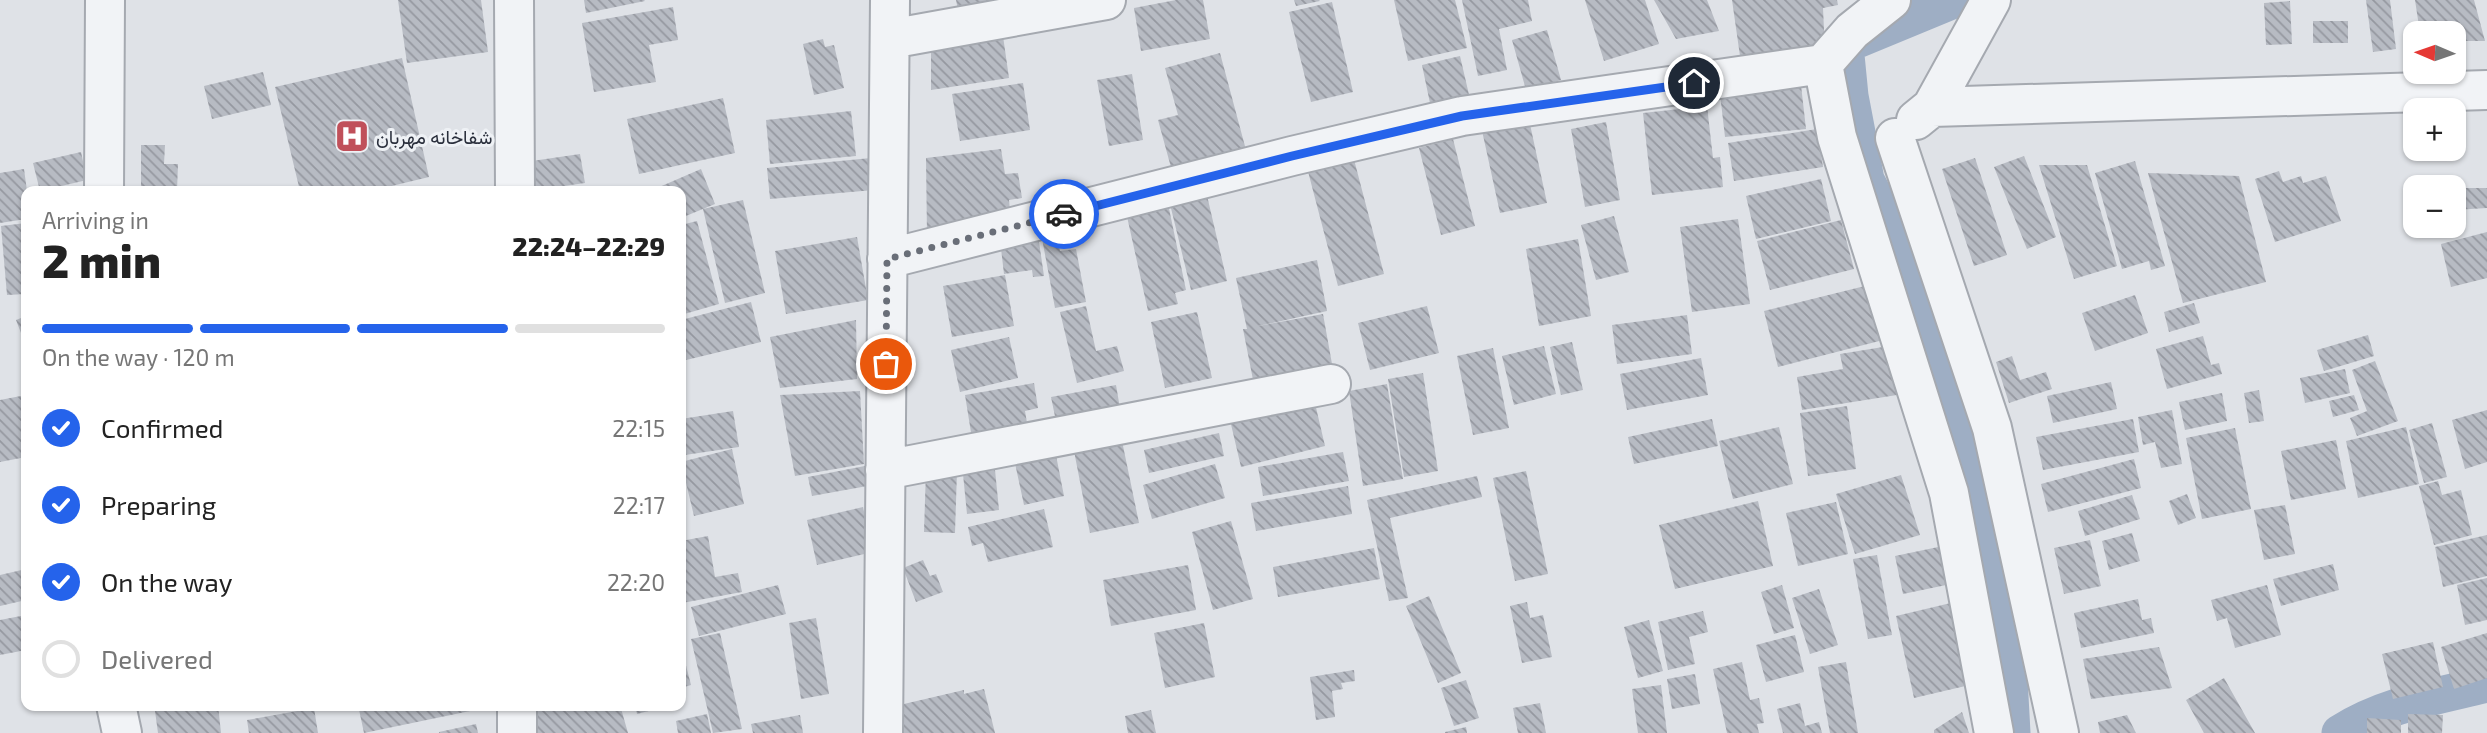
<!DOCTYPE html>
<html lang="en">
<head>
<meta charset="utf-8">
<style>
	body { margin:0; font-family:"Exo 2",Vazirmatn,sans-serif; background:#f6f6f6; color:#222; height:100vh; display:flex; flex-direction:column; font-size:26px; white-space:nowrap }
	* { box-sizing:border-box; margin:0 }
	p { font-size:23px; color:#767676 }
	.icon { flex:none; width:38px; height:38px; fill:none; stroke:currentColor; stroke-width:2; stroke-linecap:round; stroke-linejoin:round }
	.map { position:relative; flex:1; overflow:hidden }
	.drawer { position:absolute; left:21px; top:186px; width:665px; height:525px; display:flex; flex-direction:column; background:#fff; border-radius:14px; box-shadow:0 2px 5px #0004 }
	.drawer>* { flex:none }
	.needle { width:46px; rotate:272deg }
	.tools { position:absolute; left:2403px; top:21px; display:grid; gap:14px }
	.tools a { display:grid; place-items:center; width:63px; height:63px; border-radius:14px; background:#fff; box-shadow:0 2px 5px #0004; font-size:35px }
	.pin { position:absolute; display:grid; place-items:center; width:60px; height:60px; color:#fff; margin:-30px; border:4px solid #fff; border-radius:50%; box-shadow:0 2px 7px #0007 }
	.courier { position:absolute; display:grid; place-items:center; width:70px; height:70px; margin:-35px; border:5px solid #2563eb; border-radius:50%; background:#fff; color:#222; box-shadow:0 2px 9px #0007 }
	.head em { font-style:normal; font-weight:800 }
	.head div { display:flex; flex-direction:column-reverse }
	.head { display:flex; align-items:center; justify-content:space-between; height:119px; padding:0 21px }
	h1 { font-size:46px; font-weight:800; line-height:52px }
	.bar { display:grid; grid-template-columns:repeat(4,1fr); gap:10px 7px; align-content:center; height:84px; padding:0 21px }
	.bar i { height:9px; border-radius:5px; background:#e0e0e0 }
	.bar .current { background:#2563eb }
	.bar p { grid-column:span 4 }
	ol { padding:0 21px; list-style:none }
	li { display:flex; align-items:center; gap:21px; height:77px }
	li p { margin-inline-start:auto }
	li .icon { padding:7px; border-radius:50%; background:#2563eb; color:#fff; stroke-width:4 }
	li:last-child { color:#767676 }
	li i { width:38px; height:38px; border:4px solid #e0e0e0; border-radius:50% }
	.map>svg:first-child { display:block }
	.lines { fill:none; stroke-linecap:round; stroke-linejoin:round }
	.canal { stroke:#9eaec4; stroke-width:37 }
	.building { fill:url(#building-back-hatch) }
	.minor-casing { stroke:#a5a9b0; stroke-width:42 }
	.minor { stroke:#f1f3f6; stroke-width:38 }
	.done { stroke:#696e78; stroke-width:7; stroke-dasharray:0 12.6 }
	.route { stroke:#2563eb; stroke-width:9 }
	.labels { text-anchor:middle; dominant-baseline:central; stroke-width:6; stroke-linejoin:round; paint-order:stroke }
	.poi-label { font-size:19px; fill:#2a2f3c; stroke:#eef1f5; text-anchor:start }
</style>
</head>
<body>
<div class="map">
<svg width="2487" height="733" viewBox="0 0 2487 733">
	<defs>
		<pattern id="building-back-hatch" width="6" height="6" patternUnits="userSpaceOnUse" patternTransform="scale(1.75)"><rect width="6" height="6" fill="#b7bbc3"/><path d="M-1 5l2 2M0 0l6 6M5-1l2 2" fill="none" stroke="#9598a0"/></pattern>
	</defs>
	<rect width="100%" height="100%" fill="#dfe2e7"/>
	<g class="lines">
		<path class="canal" d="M1954,0L1845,45L1850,96L1866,180L1899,243L1957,400L2006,623L2012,733
			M2340,733C2383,705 2438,696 2487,684"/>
	</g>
	<path class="building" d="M398,0H481L488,52L407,63Z
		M584,0H644L645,1L586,13Z
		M956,0H1000L958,10Z
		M1176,0H1203L1210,39L1141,51L1134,8Z
		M1294,0H1319L1320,1L1296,6Z
		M1394,0H1455L1467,48L1408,61Z
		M1462,0H1528L1532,21L1499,29L1507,70L1478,76Z
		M1585,0H1645L1659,44L1604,61Z
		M1654,0H1707L1719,31L1676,39Z
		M1732,0H1837L1838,5L1823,8L1825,52L1741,63Z
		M2366,0H2390L2396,49L2373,52Z
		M2415,0H2474L2485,41H2454V33H2420Z
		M2290,1L2292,44L2266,45L2264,3Z
		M1332,2L1353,92L1311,102L1289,12Z
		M673,7L678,40L649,45L656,82L594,92L582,23Z
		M2313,21H2348V43H2313Z
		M1002,29L1009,78L931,90V39Z
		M1547,30L1561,80L1526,90L1512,40Z
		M823,39L825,47L834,45L844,88L814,95L803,44Z
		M1220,53L1246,150L1172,171L1158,120L1178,115L1165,68Z
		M1460,56L1470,99L1431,108L1422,65Z
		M402,58L429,177L371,191H300L275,87Z
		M263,72L271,105L212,119L204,86Z
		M1132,74L1143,140L1109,146L1097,80Z
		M1023,83L1030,130L960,141L952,94Z
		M1801,85L1806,129L1725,137L1720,94Z
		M723,98L735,153L639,174L627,119Z
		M1707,106L1713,158L1720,157L1723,187L1652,195L1643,113Z
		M851,111L856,156L770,164L766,120Z
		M1528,115L1547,203L1500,213L1481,126Z
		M1606,122L1620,200L1585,207L1571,129Z
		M1817,129L1823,167L1734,181L1728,143Z
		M1453,139L1475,226L1441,235L1419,148Z
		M141,145H165L164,164H178L177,191H141Z
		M1351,148L1384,274L1338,286L1305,160Z
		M1001,149L1005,174L1018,173L1022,198L1009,200L1011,222L927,236L926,158Z
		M81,152L87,180L40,191L33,163Z
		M580,154L585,183L536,190L532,161Z
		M2024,156L2056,237L2027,249L1994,167Z
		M871,158L874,190L770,199L767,168Z
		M1975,158L2007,255L1974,266L1942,169Z
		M2135,161L2165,266L2151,270L2149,261L2122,269L2095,173Z
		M2039,165H2087L2117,266L2074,279Z
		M24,169L27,191L26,219L0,223V173Z
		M701,169L715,204L681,218V191H650Z
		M2279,171L2283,182L2301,176L2303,183L2326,176L2341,221L2275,242L2255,179Z
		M2148,173L2239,176L2266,282L2183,303Z
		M1821,179L1831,221L1756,239L1746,196Z
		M1205,187L1227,281L1191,290L1168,196Z
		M2454,188H2487V208L2454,210Z
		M1166,194L1186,290L1175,293L1178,304L1148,311L1124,203Z
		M743,200L765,293L725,303L703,209Z
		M1614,216L1629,272L1596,280L1581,225Z
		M1738,219L1750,304L1692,312L1680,227Z
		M1841,220L1854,269L1770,290L1757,241Z
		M697,221L719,304L681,315V225Z
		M26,223V294L7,295L1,226Z
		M1056,230L1060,251L1076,249L1086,302L1055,308L1041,233Z
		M2487,232V278L2451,287L2441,244Z
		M1038,235L1044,276L1033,277L1032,270L1004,274L1000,240Z
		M857,237L868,300L786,314L775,251Z
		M1578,239L1591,316L1539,326L1526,249Z
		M1317,260L1327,311L1258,326L1323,314L1334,375L1255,390L1243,329H1247L1236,278Z
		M1005,275L1014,326L952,337L943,286Z
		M1877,283L1891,338L1778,367L1764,311Z
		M2135,295L2148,333L2095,351L2082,313Z
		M751,302L761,342L682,361L681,320Z
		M2194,303L2200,323L2169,332L2164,312Z
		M1086,306L1096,351L1117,346L1124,371L1077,383L1060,312Z
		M1427,306L1439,353L1370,370L1358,323Z
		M1197,312L1212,378L1165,388L1151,322Z
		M1687,315L1692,354L1617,364L1612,325Z
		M26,316V346L16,320Z
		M856,320L857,379L780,388L770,337Z
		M2368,335L2374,356L2324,371L2317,350Z
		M2203,336L2211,365L2219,363L2222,374L2167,389L2156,349Z
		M1009,337L1018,378L960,392L951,350Z
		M1572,342L1583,390L1561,395L1550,347Z
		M1544,346L1556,394L1514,405L1502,356Z
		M1889,346L1897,395L1802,410L1797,377L1843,369L1840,354Z
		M1493,348L1509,428L1473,435L1457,356Z
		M2012,356L2020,380L2046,372L2052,389L2009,403L1996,362Z
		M1701,358L1708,395L1627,410L1620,374Z
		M2375,361L2398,421L2357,436L2350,418L2367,411L2352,370Z
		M2345,369L2350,393L2305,403L2300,378Z
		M1423,373L1438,471L1404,477L1388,379Z
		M2111,382L2117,409L2053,423L2047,396Z
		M1034,383L1038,408L1025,411L1029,435L973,445L965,395Z
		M1387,384L1403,479L1363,486L1349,391Z
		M1116,385L1122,420L1058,431L1051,397Z
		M2259,390L2264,421L2249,423L2244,393Z
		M860,391L864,464L795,476L780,395Z
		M2222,393L2227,421L2185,430L2179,402Z
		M26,395V457L0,462V400Z
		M2354,395L2359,410L2333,417L2329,401Z
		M1314,399L1325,446L1241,467L1230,420Z
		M1847,406L1856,469L1808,476L1800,413Z
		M2172,410L2182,464L2161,468L2155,442L2143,445L2138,417Z
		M2487,410V462L2465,469L2452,420Z
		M733,411L739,447L685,455L681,419Z
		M1712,419L1718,446L1634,464L1628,437Z
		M2133,419L2139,452L2043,470L2036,437Z
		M2432,423L2447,477L2424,483L2409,430Z
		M1779,427L1793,484L1733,499L1719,441Z
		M2406,427L2419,484L2358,498L2346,441Z
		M2235,428L2251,509L2202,519L2186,438Z
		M1219,433L1224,456L1149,473L1144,450Z
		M2336,440L2346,489L2291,500L2281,451Z
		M1122,441L1139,523L1090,533L1074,451Z
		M1054,445L1064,496L1024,505L1013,454Z
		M732,449L744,504L694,516L681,462Z
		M1343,452L1349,481L1263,496L1258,467Z
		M2134,459L2141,488L2048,512L2041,484Z
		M1215,464L1225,498L1152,519L1143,485Z
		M870,465L873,485L812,496L808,477Z
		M926,470L957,471L955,533L924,532Z
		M995,470L999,510L967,514L963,474Z
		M1526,471L1548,574L1515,581L1493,478Z
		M1901,475L1920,535L1855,554L1836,494Z
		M1477,476L1482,497L1390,518L1408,598L1389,601L1367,500Z
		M2438,481L2442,495L2461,490L2472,535L2434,545L2419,486Z
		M1348,486L1352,514L1256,531L1251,503Z
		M2187,494L2196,518L2178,525L2169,501Z
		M2132,495L2140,519L2085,536L2078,511Z
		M1758,501L1773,566L1675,589L1659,525Z
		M1836,502L1848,554L1798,566L1786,513Z
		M2285,505L2295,554L2264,560L2254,510Z
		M863,507L873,552L817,565L807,520Z
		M1044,509L1053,547L988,562L983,543L972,546L968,527Z
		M1231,521L1253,599L1213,610L1192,532Z
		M2132,533L2140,561L2109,570L2102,541Z
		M2487,535V576L2443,587L2435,547Z
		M708,536L715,577L738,573L742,592L682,603L681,541Z
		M2090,540L2101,586L2064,594L2054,548Z
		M1943,546L1951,584L1903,594L1895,556Z
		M1374,548L1380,579L1278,597L1273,567Z
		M1877,555L1892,635L1868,639L1853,559Z
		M923,560L930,576L936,574L943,592L916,602L903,568Z
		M2333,564L2339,590L2281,606L2273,579Z
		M1188,565L1196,610L1111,626L1103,580Z
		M26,569V600L0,606V575Z
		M2487,578V620L2465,625L2457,585Z
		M778,585L786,614L699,636L691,607Z
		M1782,585L1794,628L1774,634L1761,592Z
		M2267,585L2281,635L2235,648L2227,618L2217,621L2211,600Z
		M1819,589L1838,645L1810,654L1792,598Z
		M1429,596L1461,673L1438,683L1406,606Z
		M2138,599L2142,620L2151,618L2154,633L2081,648L2074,613Z
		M1527,602L1530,618L1543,615L1552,657L1522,663L1510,606Z
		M1955,602L1974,684L1914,698L1896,616Z
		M1703,611L1708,632L1689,637L1695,664L1668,670L1658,622Z
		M26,615V650L0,655V620Z
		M816,618L829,694L801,699L789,623Z
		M1649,620L1663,671L1638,678L1624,627Z
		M1204,623L1215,677L1165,688L1154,633Z
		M720,633L742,729L713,733L691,639Z
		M2487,633V678L2454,689L2441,647Z
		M1795,635L1804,672L1766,682L1756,645Z
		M2433,642L2443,687L2393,699L2382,654Z
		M2159,647L2172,688L2091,699L2083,659Z
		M683,654L691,685L681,688V655Z
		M1742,662L1750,700L1759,698L1764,723L1757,724L1759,733H1727L1713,669Z
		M1846,662L1858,733H1830L1818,667Z
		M1354,670L1355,681L1341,683L1343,689L1332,691L1335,717L1316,720L1310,677Z
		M1695,674L1700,704L1672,709L1667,679Z
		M2224,678L2255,733H2204L2186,700Z
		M1466,680L1479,718L1454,726L1441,688Z
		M1661,685L1667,733H1638L1632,689Z
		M984,689L995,733H898L891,707L964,690V694Z
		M1540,703L1546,733H1518L1513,708Z
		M1800,703L1805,726L1819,722L1822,733H1783L1777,709Z
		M208,705H218L221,733H158L155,711Z
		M358,705H469L470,711L364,733Z
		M562,705H620L628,733H532L527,714Z
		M635,705H668V706L637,714Z
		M314,708L318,733H249L247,720Z
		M1151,710L1156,733H1128L1125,716Z
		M1962,712L1969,733H1934V730Z
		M707,714L711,733H678L676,721Z
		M2408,714L2443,715L2442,733H2408Z
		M800,715L803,733H753L751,724Z
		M2127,715L2136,733H2100L2098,722Z
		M2367,718L2401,720V733H2367Z
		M476,724L478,733H439V732Z
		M1466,727L1467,733H1445V732Z"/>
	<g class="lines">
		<g class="minor-casing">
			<path id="minor" d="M514,0L515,191
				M1891,0L1852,31L1823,64L1837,137L1949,493L1994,733
				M890,39L1106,0
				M1932,107L2487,90
				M1916,120L1932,107L1991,0
				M1895,138L1992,428L2059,733
				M104,191L105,0
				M887,259L1292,156L1462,116L1823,64
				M885,470L1331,384
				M116,705L122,733
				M517,705V733
				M883,733L890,0"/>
		</g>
		<use href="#minor" class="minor"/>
	</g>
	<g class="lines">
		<path class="done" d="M886,364L887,259L1064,214"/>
		<path class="route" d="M1064,214L1292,156L1462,116L1694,83"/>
	</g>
	<defs>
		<g id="hospital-square" transform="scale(1.75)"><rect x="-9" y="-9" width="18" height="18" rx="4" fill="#c0505a" stroke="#eef1f5"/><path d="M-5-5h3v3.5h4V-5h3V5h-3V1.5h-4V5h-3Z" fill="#fff"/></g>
	</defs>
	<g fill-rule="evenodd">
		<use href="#hospital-square" x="352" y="136"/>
	</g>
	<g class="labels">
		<g class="poi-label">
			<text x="376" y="136">شفاخانه مهربان</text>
		</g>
	</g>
</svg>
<div class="tools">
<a><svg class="needle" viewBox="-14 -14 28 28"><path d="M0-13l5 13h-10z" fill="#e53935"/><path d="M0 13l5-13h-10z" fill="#767676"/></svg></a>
<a>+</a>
<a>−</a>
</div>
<div class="pin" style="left:886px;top:364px;background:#ea580c"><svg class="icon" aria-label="bag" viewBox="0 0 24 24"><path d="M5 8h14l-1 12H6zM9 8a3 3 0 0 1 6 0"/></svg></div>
<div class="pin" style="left:1694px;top:83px;background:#1f2937"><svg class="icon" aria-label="home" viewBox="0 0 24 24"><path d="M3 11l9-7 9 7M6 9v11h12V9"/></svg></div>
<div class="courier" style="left:1064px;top:214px"><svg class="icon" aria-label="car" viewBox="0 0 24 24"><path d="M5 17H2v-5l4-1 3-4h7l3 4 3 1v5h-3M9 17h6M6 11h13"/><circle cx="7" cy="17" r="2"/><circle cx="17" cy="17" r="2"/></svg></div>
<section class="drawer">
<div class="head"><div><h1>2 min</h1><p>Arriving in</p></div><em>22:24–22:29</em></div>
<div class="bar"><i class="current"></i><i class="current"></i><i class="current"></i><i></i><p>On the way · 120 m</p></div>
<ol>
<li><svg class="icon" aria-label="check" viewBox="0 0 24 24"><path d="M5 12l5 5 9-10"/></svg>Confirmed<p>22:15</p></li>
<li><svg class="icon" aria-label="check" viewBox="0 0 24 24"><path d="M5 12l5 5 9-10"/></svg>Preparing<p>22:17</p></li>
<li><svg class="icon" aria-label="check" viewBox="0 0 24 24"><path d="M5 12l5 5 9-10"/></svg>On the way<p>22:20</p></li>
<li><i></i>Delivered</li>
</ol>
</section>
</div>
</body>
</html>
